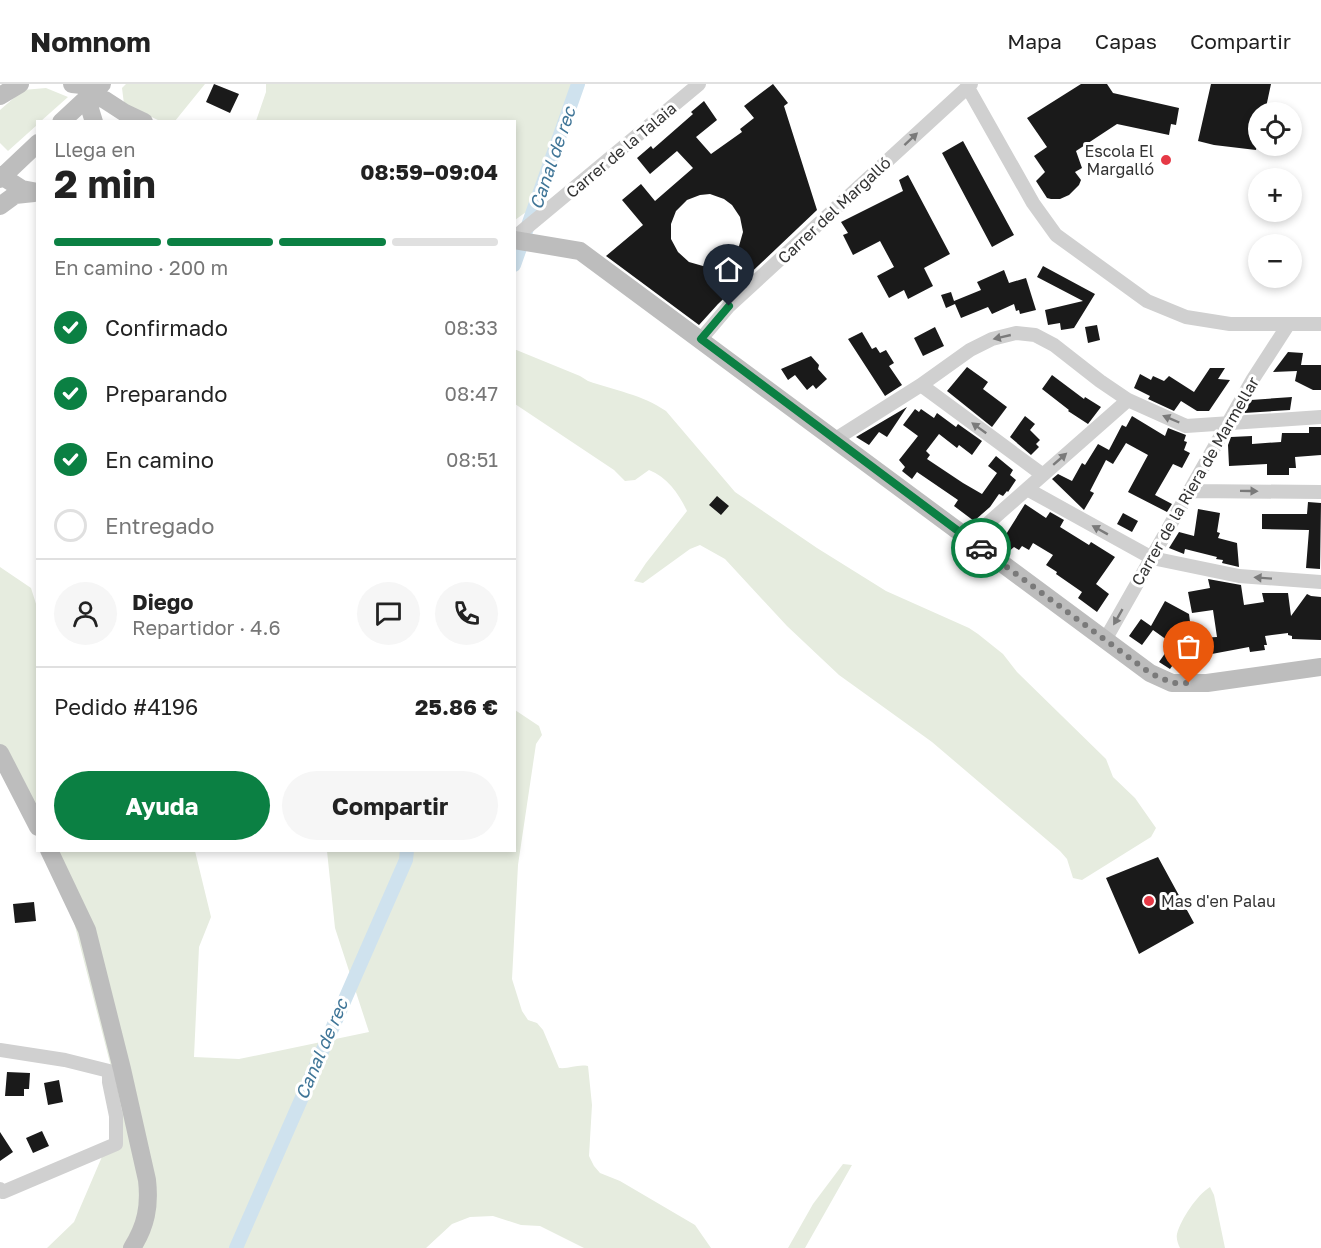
<!DOCTYPE html>
<html lang="es">
<head>
<meta charset="utf-8">
<style>
	body { margin:0; font-family:"Golos Text",sans-serif; background:#f6f6f6; color:#222; height:100vh; display:flex; flex-direction:column; font-size:22px; white-space:nowrap }
	* { box-sizing:border-box; margin:0 }
	p { font-size:20px; color:#767676 }
	.icon { flex:none; width:33px; height:33px; fill:none; stroke:currentColor; stroke-width:2; stroke-linecap:round; stroke-linejoin:round }
	.map { position:relative; flex:1; overflow:hidden }
	.details { position:absolute; left:36px; top:36px; width:480px; height:732px; display:flex; flex-direction:column; background:#fff; border-radius:0px; box-shadow:0 3px 9px #0003 }
	.details>* { flex:none }
	.buttons { position:absolute; left:1248px; top:18px; display:grid; gap:12px }
	.buttons a { display:grid; place-items:center; width:54px; height:54px; border-radius:50%; background:#fff; box-shadow:0 3px 9px #0003; font-size:30px }
	.pin { position:absolute; display:grid; place-items:center; width:51px; height:51px; color:#fff; margin:-62px -26px; border-radius:50% 50% 50% 0; rotate:-45deg; box-shadow:0 0 6px #0007 }
	.pin .icon { rotate:45deg }
	.courier { position:absolute; display:grid; place-items:center; width:60px; height:60px; margin:-30px; border:4px solid #0b8043; border-radius:50%; background:#fff; color:#222; box-shadow:0 2px 8px #0007 }
	.overview em { font-style:normal; font-weight:700 }
	.overview div { display:flex; flex-direction:column-reverse }
	.overview { display:flex; align-items:center; justify-content:space-between; height:102px; padding:0 18px }
	h1 { font-size:39px; font-weight:700; line-height:45px }
	.bar { display:grid; grid-template-columns:repeat(4,1fr); gap:9px 6px; align-content:center; height:72px; padding:0 18px }
	.bar i { height:8px; border-radius:4px; background:#e0e0e0 }
	.bar .selected { background:#0b8043 }
	.bar p { grid-column:span 4 }
	.line { display:flex; align-items:center; gap:15px; padding:0 18px; border-top:2px solid #e0e0e0 }
	.line div { flex:1 }
	.round { display:grid; place-items:center; flex:none; width:63px; height:63px; border-radius:32px; background:#f6f6f6 }
	ol { padding:0 18px; list-style:none }
	li { display:flex; align-items:center; gap:18px; height:66px }
	li p { margin-inline-start:auto }
	li .icon { padding:6px; border-radius:50%; background:#0b8043; color:#fff; stroke-width:4 }
	li:last-child { color:#767676 }
	li i { width:33px; height:33px; border:3px solid #e0e0e0; border-radius:50% }
	.button { display:flex; gap:12px; margin-top:auto; padding:12px 18px }
	.button a { flex:1; height:69px; border-radius:36px; background:#0b8043; color:#fff; font-size:24px; font-weight:700; line-height:69px; text-align:center }
	.button a+a { background:#f6f6f6; color:#222 }
	header { display:flex; align-items:center; gap:36px; box-sizing:border-box; height:84px; padding:0 30px; background:#fff; border-bottom:2px solid #e0e0e0 }
	header strong { font-size:28px }
	nav { display:flex; gap:33px; margin-inline-start:auto; font-size:21px }
	.map>svg:first-child { display:block }
	.green { fill:#e6ecdf }
	.lines { fill:none; stroke-linecap:round; stroke-linejoin:round }
	.canal { stroke:#cfe2ee; stroke-width:14 }
	.building { fill:#1a1a1a; fill-rule:evenodd }
	.street { stroke:#d0d0d0; stroke-width:14 }
	.secondary { stroke:#bdbdbd; stroke-width:18 }
	.oneway { fill:#7a7a7a }
	.done { stroke:#7a7a7a; stroke-width:6; stroke-dasharray:0 10.8 }
	.route { stroke:#0b8043; stroke-width:8 }
	.poi-dot { fill:#e63946; stroke:#fff; stroke-width:2 }
	.labels { text-anchor:middle; dominant-baseline:central; stroke-width:6; stroke-linejoin:round; paint-order:stroke }
	.street-label { font-size:16px; fill:#333; stroke:#fff }
	.poi-label { font-size:16px; fill:#333; stroke:#fff; text-anchor:end }
	.water-label { font-size:18px; font-style:italic; fill:#3f7597; stroke:#fff }
</style>
</head>
<body>
<header>
<strong>Nomnom</strong>
<nav><a>Mapa</a><a>Capas</a><a>Compartir</a></nav>
</header>
<div class="map">
<svg width="1321" height="1164" viewBox="0 0 1321 1164">
	<rect width="100%" height="100%" fill="#fff"/>
	<path class="green" d="M126,0H205L175,37H160L124,20L122,4Z
		M266,0H580L544,115L515,136L514,38L256,37L266,8Z
		M46,4L68,13L41,37L38,38L37,41L8,67L0,59V26L23,6Z
		M514,265L580,292L588,297C614,306 643,311 666,327L735,408L817,464L886,507L969,544L978,550L1003,570L1017,588L1106,675L1113,693L1135,714L1156,744L1151,753L1082,796L1073,794L1067,775L1060,767L932,658L839,591L787,542L725,475L700,461L690,465L643,499L634,497L646,479L687,427C679,410 667,393 649,386L635,396L625,397L614,386L515,320Z
		M0,483L31,504L37,523V749L0,685Z
		M515,626L539,642L542,651L536,660L518,781L512,895L522,927L528,936L537,939L543,946L559,984C570,985 577,980 588,982L592,1021L589,1072L594,1082L600,1089L620,1097L695,1141L711,1164H584L540,1142L521,1141L493,1132L470,1133L452,1140L426,1164H47L74,1138L122,1026L62,791L47,767H195L211,833L199,863L194,973L239,975L369,948L335,844L327,767L514,766Z
		M843,1080L852,1081L805,1164H788L813,1120Z
		M1210,1103L1214,1111L1225,1164H1180C1178,1160 1176,1154 1177,1150C1181,1135 1197,1111 1210,1103Z"/>
	<g class="lines">
		<path class="canal" d="M514,181L578,0
			M236,1164L406,776L407,766"/>
	</g>
	<path class="building" d="M214,0L239,10L230,29L206,18Z
		M773,0L788,19L784,22L817,126L718,220L699,241L606,172L643,141L622,116L641,100L655,117L693,84L677,67L650,90L637,74L651,62L653,65L693,30L691,28L704,17L717,36L696,53L711,70L742,48L740,45L754,34L744,22ZM710,110L724,115L732,121L740,133L743,148L739,162L731,174L718,181L703,182L689,178L678,168L671,155V140L676,127L687,116L700,111Z
		M1081,0H1107L1113,9L1179,24L1176,41L1171,40L1169,51L1117,40L1076,67L1082,84L1075,88L1081,96L1079,101L1069,111L1060,115H1051L1047,114L1036,97L1045,88L1034,72L1047,63L1027,34Z
		M1211,0H1271L1265,28H1258V55L1256,66L1214,61L1198,57Z
		M963,57L1014,151L992,163L942,69Z
		M908,91L950,170L924,184L933,202L908,215L904,206L889,214L877,192L894,183L880,157L853,171L843,151L848,149L841,138L903,107L899,96Z
		M1043,182L1095,210L1074,244L1061,246L1060,239L1048,241L1045,226L1083,217L1037,193Z
		M1004,186L1009,199L1026,194L1036,226L1020,230L1019,226L1016,227L1014,220L992,230L988,223L961,234L955,220L946,224L941,211L951,208L954,217L981,206L977,198Z
		M1097,241L1100,256L1088,259L1085,243Z
		M935,243L944,262L923,272L914,254Z
		M862,248L872,265L876,263L880,269L886,266L894,279L889,282L902,301L885,312L848,255Z
		M1288,268L1303,269L1301,281H1321V306H1313L1295,297L1297,287L1273,288Z
		M811,272L819,281L818,285L827,295L816,305L813,301L807,306L795,291L788,296L781,285Z
		M967,283L988,298L983,305L1007,323L992,343L947,307Z
		M1210,284H1225L1218,295L1230,296L1209,327H1197L1181,317L1174,327L1148,315L1150,312L1134,304L1140,290L1151,296L1153,292L1164,297L1169,292L1194,308Z
		M1052,291L1084,315L1085,313L1101,323L1088,340L1068,327L1069,326L1042,305Z
		M1292,313L1290,326L1244,329L1251,316Z
		M907,323L887,353L879,348L869,361L856,353Z
		M915,325L919,328L921,325L934,334L937,329L956,343L958,340L982,357L972,371L959,361L957,364L939,350L926,367L930,371L927,375L963,399L982,410L997,389L988,382L996,372L1013,386L1010,391L1016,396L1008,408L1007,407L1003,412L999,410L990,423L974,437L954,422L958,416L917,388L912,395L902,387L905,383L899,376L918,352L903,341Z
		M1025,332L1035,340L1030,346L1040,356L1036,360L1039,363L1031,371L1010,353Z
		M1132,332L1165,352L1168,344L1186,351L1184,357L1187,358L1184,366L1190,369L1182,384L1173,380L1155,411L1172,420L1167,428L1128,408L1148,371L1126,359L1113,380L1106,376L1090,407L1094,409L1084,426L1052,395L1058,390L1072,397L1082,379L1085,381L1098,360L1109,366L1122,341L1126,343Z
		M1309,343H1321V371L1295,373L1296,384H1289V391H1267V380L1229,382L1228,361L1231,353L1252,352V360L1281,358L1282,349H1309Z
		M717,412L729,422L721,431L709,421Z
		M1308,418L1321,419L1320,485L1306,484L1309,446L1262,445V430H1307Z
		M1025,420L1046,434L1050,428L1064,436L1060,443L1089,461L1091,458L1115,473L1096,500L1109,510L1097,528L1078,514L1082,508L1056,490L1057,488L1046,481L1053,471L1033,459L1029,466L1022,462L1019,466L1014,463L1007,469L998,463Z
		M1198,425L1220,429L1217,448L1220,449L1218,454L1237,459L1239,483L1222,479L1223,476L1216,475L1217,473L1185,465L1184,470L1169,464L1179,448L1194,452Z
		M1123,429L1138,437L1132,448L1117,440Z
		M1208,495L1241,501L1244,521L1264,518L1262,509H1288L1291,532L1307,510L1311,512L1321,513V556L1292,555V552L1288,551V549L1265,552L1267,561H1264L1265,566L1250,568L1249,563L1201,572L1200,554L1217,553L1213,526L1192,529L1188,508L1210,504Z
		M1165,517L1189,530L1193,561H1192L1180,539L1167,556L1153,546L1142,561L1129,552L1141,535L1151,542Z
		M1166,568L1177,575L1170,585L1159,578Z
		M1158,773L1194,839L1139,870L1106,794Z
		M34,818L36,837L15,839L13,820Z
		M7,988L30,989L29,1005H24V1012H5Z
		M59,996L63,1018L48,1021L44,999Z
		M42,1047L49,1062L33,1069L26,1054Z
		M0,1048L13,1068L0,1077Z"/>
	<g class="lines">
		<path class="street" d="M967,2L1033,119L1056,151L1147,217L1186,233L1230,240H1321
			M514,154L699,0
			M701,255L729,222L971,0
			M921,301L1043,391
			M834,356L921,301L970,266L992,255L1016,249L1035,251L1054,261L1100,297L1128,316L1186,342L1321,333
			M1027,405L1152,474L1239,492L1321,498
			M1190,407L1321,408
			M969,456L1128,316
			M1105,556L1253,295L1288,241
			M0,966L65,976L109,987V998L116,1032V1060L3,1108L0,1105"/>
		<path class="secondary" d="M72,0L82,1L90,10L105,16L125,29L144,38
			M90,10V25L94,38
			M0,12L20,0
			M61,38L102,0
			M0,91L22,105L38,108
			M0,95L38,59
			M0,122L15,111L34,109
			M514,156L580,167L1150,589L1172,599H1207L1321,583
			M0,669L38,743
			M49,766L87,846L122,985L147,1096C150,1122 146,1142 132,1164"/>
	</g>
	<defs><path id="oneway-solid" d="M-6-.8H1V-3.2L6.5 0L1 3.2V.8H-6Z" transform="scale(1.5)"/></defs>
	<g class="oneway">
		<use href="#oneway-solid" transform="translate(911 55) rotate(-43)"/>
		<use href="#oneway-solid" transform="translate(1002 253) rotate(167)"/>
		<use href="#oneway-solid" transform="translate(1171 335) rotate(-157)"/>
		<use href="#oneway-solid" transform="translate(979 344) rotate(-144)"/>
		<use href="#oneway-solid" transform="translate(1060 375) rotate(-41)"/>
		<use href="#oneway-solid" transform="translate(1249 407) rotate(1)"/>
		<use href="#oneway-solid" transform="translate(1100 446) rotate(-151)"/>
		<use href="#oneway-solid" transform="translate(1263 494) rotate(-176)"/>
		<use href="#oneway-solid" transform="translate(1118 533) rotate(120)"/>
	</g>
	<g class="lines">
		<path class="done" d="M981,464L1150,589L1172,599H1189"/>
		<path class="route" d="M729,222L701,255L981,464"/>
	</g>
	<g class="poi-dot">
		<circle cx="1166" cy="76" r="6"/>
		<circle cx="1149" cy="817" r="6"/>
	</g>
	<g class="labels">
		<g class="street-label">
			<text transform="translate(621 66) rotate(-40)">Carrer de la Talaia</text>
			<text transform="translate(834 126) rotate(-43)">Carrer del Margalló</text>
			<text transform="translate(1195 397) rotate(-60)">Carrer de la Riera de Marmellar</text>
		</g>
		<g class="poi-label">
			<text x="1154" y="67">Escola El<tspan x="1154" dy="18">Margalló</tspan></text>
			<text x="1161" y="817" text-anchor="start">Mas d'en Palau</text>
		</g>
		<g class="water-label">
			<text transform="translate(552 74) rotate(-71)">Canal de rec</text>
			<text transform="translate(321 965) rotate(-67)">Canal de rec</text>
		</g>
	</g>
</svg>
<div class="buttons">
<a><svg class="icon" aria-label="locate" viewBox="0 0 24 24"><circle cx="12" cy="12" r="6"/><path d="M12 2v4M12 18v4M2 12h4M18 12h4"/></svg></a>
<a>+</a>
<a>−</a>
</div>
<div class="pin" style="left:1189px;top:599px;background:#ea580c"><svg class="icon" aria-label="bag" viewBox="0 0 24 24"><path d="M5 8h14l-1 12H6zM9 8a3 3 0 0 1 6 0"/></svg></div>
<div class="pin" style="left:729px;top:222px;background:#1f2937"><svg class="icon" aria-label="home" viewBox="0 0 24 24"><path d="M3 11l9-7 9 7M6 9v11h12V9"/></svg></div>
<div class="courier" style="left:981px;top:464px"><svg class="icon" aria-label="car" viewBox="0 0 24 24"><path d="M5 17H2v-5l4-1 3-4h7l3 4 3 1v5h-3M9 17h6M6 11h13"/><circle cx="7" cy="17" r="2"/><circle cx="17" cy="17" r="2"/></svg></div>
<section class="details">
<div class="overview"><div><h1>2 min</h1><p>Llega en</p></div><em>08:59–09:04</em></div>
<div class="bar"><i class="selected"></i><i class="selected"></i><i class="selected"></i><i></i><p>En camino · 200 m</p></div>
<ol>
<li><svg class="icon" aria-label="check" viewBox="0 0 24 24"><path d="M5 12l5 5 9-10"/></svg>Confirmado<p>08:33</p></li>
<li><svg class="icon" aria-label="check" viewBox="0 0 24 24"><path d="M5 12l5 5 9-10"/></svg>Preparando<p>08:47</p></li>
<li><svg class="icon" aria-label="check" viewBox="0 0 24 24"><path d="M5 12l5 5 9-10"/></svg>En camino<p>08:51</p></li>
<li><i></i>Entregado</li>
</ol>
<div class="line" style="height:108px"><a class="round"><svg class="icon" aria-label="person" viewBox="0 0 24 24"><circle cx="12" cy="8" r="4"/><path d="M4 21q1-7 8-7t8 7"/></svg></a><div><b>Diego</b><p>Repartidor · 4.6</p></div><a class="round"><svg class="icon" aria-label="chat" viewBox="0 0 24 24"><path d="M4 5h16v11H9l-5 4z"/></svg></a><a class="round"><svg class="icon" aria-label="phone" viewBox="0 0 24 24"><path d="M5 4h4l2 5-3 2q2 4 5 5l2-3 5 2v4C11 20 4 13 5 4z"/></svg></a></div>
<div class="line" style="height:78px"><div>Pedido #4196</div><b>25.86 €</b></div>
<div class="button"><a>Ayuda</a><a>Compartir</a></div>
</section>
</div>
</body>
</html>
